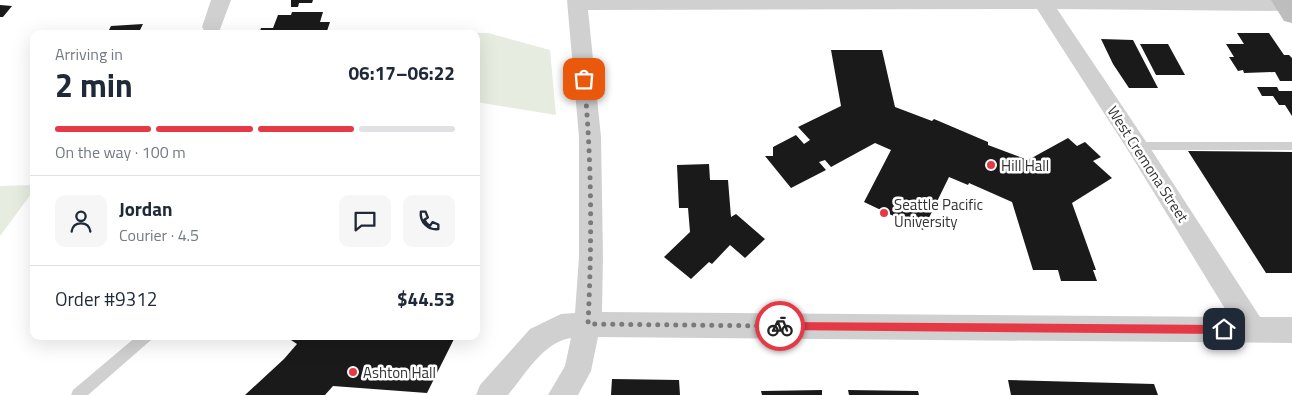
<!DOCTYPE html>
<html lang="en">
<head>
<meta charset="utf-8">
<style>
	body { margin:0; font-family:"Titillium Web",sans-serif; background:#f6f6f7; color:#1f2937; height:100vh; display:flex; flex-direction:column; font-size:19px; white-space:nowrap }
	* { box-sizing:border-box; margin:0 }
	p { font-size:16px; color:#747a83 }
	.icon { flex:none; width:28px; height:28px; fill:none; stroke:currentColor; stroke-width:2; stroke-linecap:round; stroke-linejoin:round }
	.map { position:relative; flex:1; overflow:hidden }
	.details { position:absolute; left:30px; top:30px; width:450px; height:310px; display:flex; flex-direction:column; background:#fff; border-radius:10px; box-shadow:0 5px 20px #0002 }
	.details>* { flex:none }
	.pin { position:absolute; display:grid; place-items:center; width:42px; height:42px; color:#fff; margin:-21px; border-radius:10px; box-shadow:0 2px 8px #0006 }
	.courier { position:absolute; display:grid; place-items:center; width:50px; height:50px; margin:-25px; border:4px solid #e63946; border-radius:50%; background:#fff; color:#222; box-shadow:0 1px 6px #0007 }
	.headline em { font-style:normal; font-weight:700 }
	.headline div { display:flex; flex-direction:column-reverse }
	.headline { display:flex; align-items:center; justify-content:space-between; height:85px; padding:0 25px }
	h1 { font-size:32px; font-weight:700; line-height:38px }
	.bar { display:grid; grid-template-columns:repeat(4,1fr); gap:8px 5px; align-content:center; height:60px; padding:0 25px }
	.bar i { height:6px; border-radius:4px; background:#e0e1e3 }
	.bar .selected { background:#e63946 }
	.bar p { grid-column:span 4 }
	.line { display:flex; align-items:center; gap:12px; padding:0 25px; border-top:1px solid #e0e1e3 }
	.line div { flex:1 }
	.round { display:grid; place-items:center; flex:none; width:52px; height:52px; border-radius:10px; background:#f6f6f7 }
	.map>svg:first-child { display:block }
	.green { fill:#e6ecdf }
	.building { fill:#1a1a1a }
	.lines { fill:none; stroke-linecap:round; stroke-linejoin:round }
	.lane { fill:#d0d0d0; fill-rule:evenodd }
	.street { fill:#d0d0d0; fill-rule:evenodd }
	.secondary { fill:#bdbdbd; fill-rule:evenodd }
	.route { fill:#e63946 }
	.done { stroke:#7a7a7a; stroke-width:5; stroke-dasharray:0 9 }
	.poi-dot { fill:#e63946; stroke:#fff; stroke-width:2 }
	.labels { text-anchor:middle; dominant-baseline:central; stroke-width:5; stroke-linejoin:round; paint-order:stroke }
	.street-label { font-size:15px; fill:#333; stroke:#fff }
	.poi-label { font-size:15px; fill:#333; stroke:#fff; text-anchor:start }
</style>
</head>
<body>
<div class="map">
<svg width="1292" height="395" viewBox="0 0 1292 395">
	<rect width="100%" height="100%" fill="#fff"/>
	<path class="green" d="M431,32L488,33L550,50L556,115L476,102V34H431Z
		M34,185V190L0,236V186Z"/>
	<path class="building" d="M291,0H313L312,3H299L298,7H291Z
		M0,5L12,6L3,17H0Z
		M292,12H323L320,22H330L327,31H317L316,34H259L261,28H273L278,15H291Z
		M143,24L138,34H107L111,26Z
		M1237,33H1269L1284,55H1289L1292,58V81H1280L1275,72L1244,73L1243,70L1238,71L1229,57H1234L1226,44H1244Z
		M1101,39L1133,40L1158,88H1129L1113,64Z
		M1140,44H1168L1185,75H1156Z
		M831,50H882L895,107L932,121L934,119L988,142V145L1028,160L1068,138L1077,146L1085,142L1101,157L1093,161L1112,178L1072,203L1096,270H1093L1097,281H1061L1058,270H1033L1012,202L969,183L968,185L949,177L923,230L864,202L891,150L875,143L831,167L825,160L819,162L826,170L791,188L765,156H773V147L796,135L804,144L810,140L798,127L841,106Z
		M1257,87H1277L1279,91H1292V116L1285,105H1279L1273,96H1262Z
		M1188,151L1292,152V273H1266Z
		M709,164L710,180H728L731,217L736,214L765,239L745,258L730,245L712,264L709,262L691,279L664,257L690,232L688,208H679L677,165Z
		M285,336H454L455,337L427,393L333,386L325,395H245L284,359L297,344Z
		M612,379L679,380L680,395H611Z
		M1008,380L1154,384L1158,395H1011Z
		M822,390V395H762L761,391Z
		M848,390L918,391L919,395H849Z"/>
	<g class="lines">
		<path class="lane" d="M1137,142H1292V150H1137L1132,146Z
			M137,336H153L151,340L88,395H71L73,390Z"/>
		<path class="street" d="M211,0H231L219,32L210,34L205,32L202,27Z
			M567,0H1292V9L1285,11L1057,9L1145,140L1260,317H1292V343L598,337L591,371L578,395H548L565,366L571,338C543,342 525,375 508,395H476L480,385L530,329L561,314L575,313L579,257V137ZM1037,9L1129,152L1230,317L602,312L603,257L601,137L588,10Z"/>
		<path class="secondary" d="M1271,0H1292V23L1284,21Z"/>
	</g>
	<path class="route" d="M780,322L1224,325L1229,329L1224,334L780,330L776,326Z"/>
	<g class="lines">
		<path class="done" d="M584,79C592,161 592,242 588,324L780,326"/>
	</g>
	<g class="poi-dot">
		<circle cx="991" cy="165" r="5"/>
		<circle cx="884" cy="213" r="5"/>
		<circle cx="353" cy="372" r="5"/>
	</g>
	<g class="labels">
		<g class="street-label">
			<text transform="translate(1148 164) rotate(57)">West Cremona Street</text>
		</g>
		<g class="poi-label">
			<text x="1001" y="165">Hill Hall</text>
			<text x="894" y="204">Seattle Pacific<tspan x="894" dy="17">University</tspan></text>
			<text x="363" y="372">Ashton Hall</text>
		</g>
	</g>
</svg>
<div class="pin" style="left:584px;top:79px;background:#ea580c"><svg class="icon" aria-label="bag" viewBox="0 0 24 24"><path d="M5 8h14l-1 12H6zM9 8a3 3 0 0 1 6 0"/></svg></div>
<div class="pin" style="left:1224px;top:329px;background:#1f2937"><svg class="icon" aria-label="home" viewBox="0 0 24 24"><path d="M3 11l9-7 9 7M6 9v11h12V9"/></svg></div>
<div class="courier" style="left:780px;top:326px"><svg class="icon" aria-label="bike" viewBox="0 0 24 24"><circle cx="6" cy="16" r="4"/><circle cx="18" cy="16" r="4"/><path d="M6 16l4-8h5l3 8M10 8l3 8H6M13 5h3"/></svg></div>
<section class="details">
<div class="headline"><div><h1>2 min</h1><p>Arriving in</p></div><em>06:17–06:22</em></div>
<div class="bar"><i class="selected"></i><i class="selected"></i><i class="selected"></i><i></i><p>On the way · 100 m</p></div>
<div class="line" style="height:90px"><a class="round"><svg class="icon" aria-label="person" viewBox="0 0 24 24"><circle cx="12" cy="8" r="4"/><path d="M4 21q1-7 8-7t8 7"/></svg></a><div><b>Jordan</b><p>Courier · 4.5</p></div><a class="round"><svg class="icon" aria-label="chat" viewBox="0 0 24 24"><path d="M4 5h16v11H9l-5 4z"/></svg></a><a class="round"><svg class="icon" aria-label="phone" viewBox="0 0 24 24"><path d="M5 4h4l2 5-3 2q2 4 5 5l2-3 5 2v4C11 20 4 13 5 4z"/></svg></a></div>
<div class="line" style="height:65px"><div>Order #9312</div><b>$44.53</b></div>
</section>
</div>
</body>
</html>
